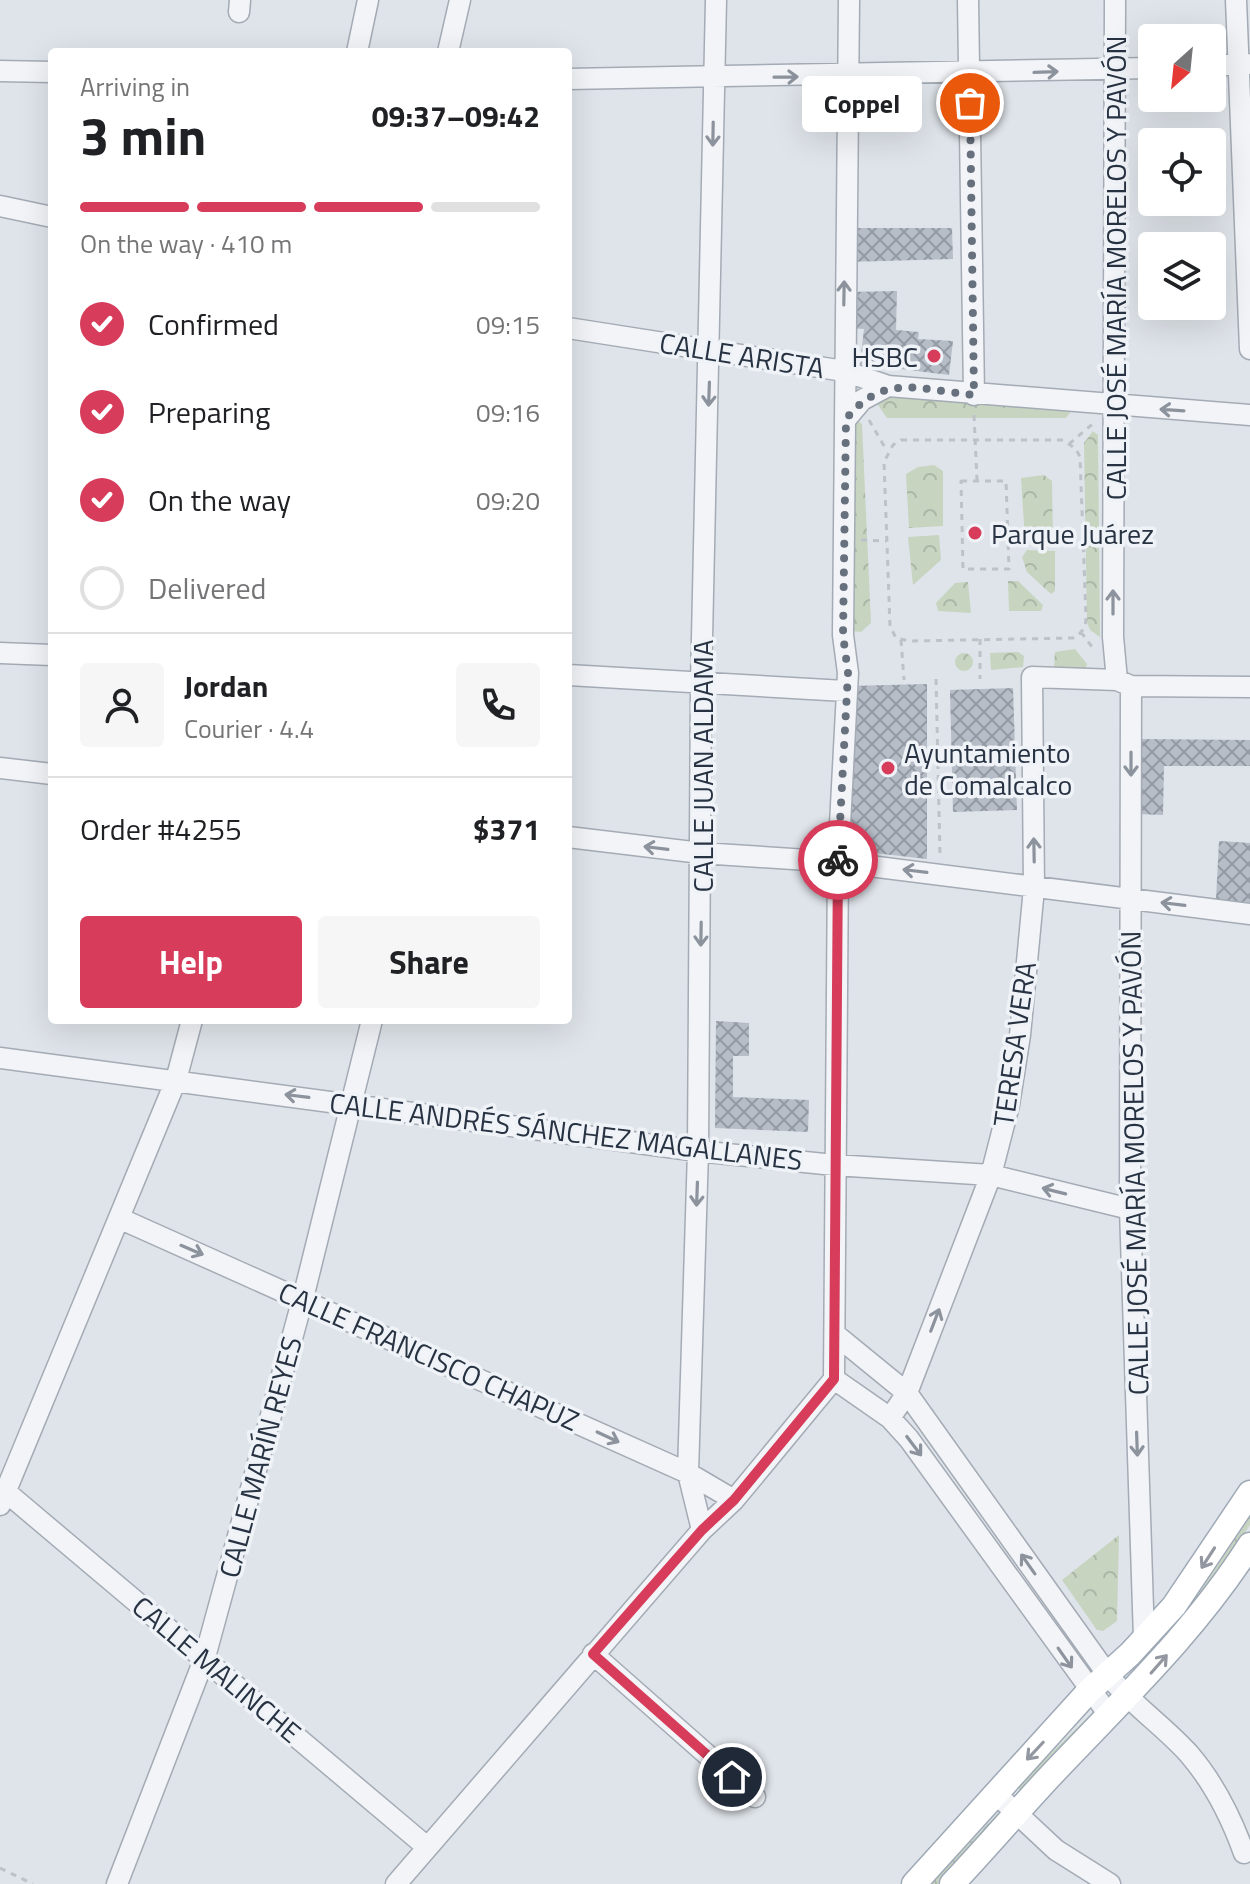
<!DOCTYPE html>
<html lang="en">
<head>
<meta charset="utf-8">
<style>
	body { margin:0; font-family:"Titillium Web",sans-serif; background:#f6f6f6; color:#202124; height:100vh; display:flex; flex-direction:column; font-size:30px; white-space:nowrap }
	* { box-sizing:border-box; margin:0 }
	p { font-size:26px; color:#757577 }
	.icon { flex:none; width:44px; height:44px; fill:none; stroke:currentColor; stroke-width:2; stroke-linecap:round; stroke-linejoin:round }
	.map { position:relative; flex:1; overflow:hidden }
	.drawer { position:absolute; left:48px; top:48px; width:524px; height:976px; display:flex; flex-direction:column; background:#fff; border-radius:8px; box-shadow:0 8px 32px #0002 }
	.drawer>* { flex:none }
	.needle { width:52px; rotate:207deg }
	.fabs { position:absolute; left:1138px; top:24px; display:grid; gap:16px }
	.fabs a { display:grid; place-items:center; width:88px; height:88px; border-radius:8px; background:#fff; box-shadow:0 8px 32px #0002; font-size:40px }
	.pin { position:absolute; display:grid; place-items:center; width:68px; height:68px; color:#fff; margin:-34px; border:4px solid #fff; border-radius:50%; box-shadow:0 2px 8px #0007 }
	.courier { position:absolute; display:grid; place-items:center; width:80px; height:80px; margin:-40px; border:6px solid #d73c5a; border-radius:50%; background:#fff; color:#222; box-shadow:0 2px 10px #0007 }
	.bubble { position:absolute; height:56px; border-radius:8px; background:#fff; box-shadow:0 8px 32px #0002; font-size:26px; font-weight:700; line-height:56px; text-align:center }
	.head em { font-style:normal; font-weight:700 }
	.head div { display:flex; flex-direction:column-reverse }
	.head { display:flex; align-items:center; justify-content:space-between; height:136px; padding:0 32px }
	h1 { font-size:52px; font-weight:700; line-height:60px }
	.bar { display:grid; grid-template-columns:repeat(4,1fr); gap:12px 8px; align-content:center; height:96px; padding:0 32px }
	.bar i { height:10px; border-radius:6px; background:#e0e0e0 }
	.bar .current { background:#d73c5a }
	.bar p { grid-column:span 4 }
	.line { display:flex; align-items:center; gap:20px; padding:0 32px; border-top:2px solid #e0e0e0 }
	.line div { flex:1 }
	.round { display:grid; place-items:center; flex:none; width:84px; height:84px; border-radius:8px; background:#f6f6f6 }
	ol { padding:0 32px; list-style:none }
	li { display:flex; align-items:center; gap:24px; height:88px }
	li p { margin-inline-start:auto }
	li .icon { padding:8px; border-radius:50%; background:#d73c5a; color:#fff; stroke-width:4 }
	li:last-child { color:#757577 }
	li i { width:44px; height:44px; border:4px solid #e0e0e0; border-radius:50% }
	.primary-button { display:flex; gap:16px; margin-top:auto; padding:16px 32px }
	.primary-button a { flex:1; height:92px; border-radius:8px; background:#d73c5a; color:#fff; font-size:32px; font-weight:700; line-height:92px; text-align:center }
	.primary-button a+a { background:#f6f6f6; color:#202124 }
	.map>svg:first-child { display:block }
	.park { fill:url(#park-crowns) }
	.building { fill:url(#building-cross-hatch) }
	.lines { fill:none; stroke-linecap:round; stroke-linejoin:round }
	.minor-casing { stroke:#a4abb4; stroke-width:23 }
	.major-casing { stroke:#9ea9b6; stroke-width:27 }
	.path { stroke:#bdc2c9; stroke-width:3; stroke-dasharray:6 6; stroke-linecap:butt }
	.minor { stroke:#f2f4f8; stroke-width:20 }
	.major { stroke:#fff; stroke-width:24 }
	.oneway { stroke:#8c939d }
	.oneway2 { stroke:#9398a0 }
	.done { stroke:#67707d; stroke-width:8; stroke-dasharray:0 14.4 }
	.route { stroke:#d73c5a; stroke-width:10 }
	.poi-dot { fill:#d73c5a; stroke:#eff3f7; stroke-width:3 }
	.labels { text-anchor:middle; dominant-baseline:central; stroke-width:7; stroke-linejoin:round; paint-order:stroke }
	.street-label { font-size:28px; fill:#273242; stroke:#eff3f7 }
	.poi-label { font-size:28px; fill:#273242; stroke:#eff3f7; text-anchor:start }
</style>
</head>
<body>
<div class="map">
<svg width="1250" height="1884" viewBox="0 0 1250 1884">
	<defs>
		<pattern id="park-crowns" width="20" height="18" patternUnits="userSpaceOnUse" patternTransform="scale(2)"><rect width="20" height="18" fill="#c6d4c0"/><path d="M2 6a3 3 0 1 1 6 0M12 15a3 3 0 1 1 6 0" fill="none" stroke="#aab6a6"/></pattern>
		<pattern id="building-cross-hatch" width="8" height="8" patternUnits="userSpaceOnUse" patternTransform="scale(2)"><rect width="8" height="8" fill="#b6bdc7"/><path d="M0 0l8 8M0 8l8-8" fill="none" stroke="#949aa3"/></pattern>
	</defs>
	<rect width="100%" height="100%" fill="#dfe4ea"/>
	<path class="park" d="M889,392L1072,410L1066,418H887L878,405L880,397Z
		M855,419L862,424L871,623L861,632L851,631Z
		M1093,431L1098,435L1100,637L1090,630L1087,622L1084,443Z
		M934,465L943,471V526L909,528L906,474L918,467Z
		M1044,475L1052,481L1053,539L1025,541L1021,478Z
		M939,535L941,560L913,585L908,537Z
		M1027,550L1055,551V591L1051,594L1027,572L1022,557Z
		M1008,581H1018L1043,605L1041,611H1009Z
		M968,582L971,613L938,611L936,603L955,583Z
		M1075,649L1087,664L1085,670H1059L1054,667L1055,652Z
		M1018,652L1024,656L1023,667L991,670L990,653Z
		M955 662a9 9 0 1 1 18 0a9 9 0 1 1-18 0Z
		M1250,1517V1525L1216,1578L1136,1674L1132,1671L1192,1604Z
		M1119,1535L1117,1621L1103,1631L1097,1630L1062,1580Z
		M1095,1710L1097,1714L1021,1791L1017,1787Z
		M1001,1810L1003,1813L938,1884H931Z"/>
	<path class="building" d="M847,228H952L953,259L847,262Z
		M897,291L896,330L919,332L918,339L953,341L949,375L860,364L864,329L848,328L846,292Z
		M927,684V859L848,850L850,686Z
		M1013,688L1017,810L953,812L950,690Z
		M1136,739L1250,740V766H1164L1163,815L1138,814Z
		M1219,841L1250,843V903L1216,899Z
		M716,1021L749,1023V1056H733V1097L809,1100L808,1132L715,1128Z"/>
	<g class="lines">
		<g class="minor-casing">
			<path id="minor" d="M968,0L974,395
				M1115,0L1113,637L1117,680
				M1236,0L1250,349
				M239,12L240,0
				M357,52L368,0
				M448,52L460,0
				M1212,65L1248,64
				M0,71L52,72
				M568,79L1152,68
				M0,206L52,217
				M568,328L844,371L888,386L1250,415
				M846,419L862,400L888,386
				M0,653L52,655
				M568,675L845,691
				M1131,686L1130,1209L1144,1639
				M0,768L52,774
				M568,837L701,853L838,862L1250,914
				M0,1058L698,1151L834,1165L991,1175L1130,1209
				M121,1219L688,1473L734,1500
				M836,1335L907,1393L1108,1675C1132,1705 1164,1726 1189,1754C1214,1783 1231,1817 1244,1853
				M834,1379L838,862L848,673L843,635L849,0
				M834,1379L890,1418L909,1439L1109,1715
				M890,1418L907,1393L991,1175L1009,1105L1020,1035L1034,888L1032,677L1117,680L1131,686L1250,687
				M6,1492L427,1847
				M0,1505L176,1080L192,1020
				M702,1530L688,1473L698,1151L701,684L716,0
				M593,1654L755,1797
				M996,1794L1056,1850L1110,1884
				M117,1884L205,1657L303,1298L372,1020
				M396,1884L702,1530L734,1500L834,1379"/>
		</g>
		<g class="major-casing">
			<path id="major" d="M914,1884L1089,1691L1130,1654L1174,1606L1250,1493
				M952,1884C987,1847 1020,1808 1055,1771C1124,1698 1196,1630 1250,1545"/>
		</g>
		<path class="path" d="M974,415L977,481
			M869,420L887,451
			M901,440H1063L1076,449L1080,457L1086,617C1086,628 1082,633 1073,638L910,641L896,638L890,626L884,462L893,445Z
			M1069,444L1096,421
			M961,481H1006L1009,569H963Z
			M861,540L886,541
			M1081,632L1095,651
			M980,639V679
			M901,640L904,680
			M936,679L940,855
			M0,1868L33,1884"/>
		<use href="#minor" class="minor"/>
		<use href="#major" class="major"/>
	</g>
	<defs><path id="oneway-shaft" d="M-6 0H5M1.5-3L5.5 0L1.5 3" fill="none" stroke-width="1.6" stroke-linecap="round" stroke-linejoin="round" transform="scale(2)"/></defs>
	<g class="oneway">
		<use href="#oneway-shaft" transform="translate(1046 72) rotate(-2)"/>
		<use href="#oneway-shaft" transform="translate(786 77) rotate(-1)"/>
		<use href="#oneway-shaft" transform="translate(713 134) rotate(91)"/>
		<use href="#oneway-shaft" transform="translate(844 293) rotate(-89)"/>
		<use href="#oneway-shaft" transform="translate(709 394) rotate(92)"/>
		<use href="#oneway-shaft" transform="translate(1172 410) rotate(-176)"/>
		<use href="#oneway-shaft" transform="translate(1113 602) rotate(-90)"/>
		<use href="#oneway-shaft" transform="translate(1131 764) rotate(90)"/>
		<use href="#oneway-shaft" transform="translate(656 848) rotate(-173)"/>
		<use href="#oneway-shaft" transform="translate(1034 850) rotate(-91)"/>
		<use href="#oneway-shaft" transform="translate(915 871) rotate(-173)"/>
		<use href="#oneway-shaft" transform="translate(1173 904) rotate(-173)"/>
		<use href="#oneway-shaft" transform="translate(701 934) rotate(91)"/>
		<use href="#oneway-shaft" transform="translate(297 1096) rotate(-173)"/>
		<use href="#oneway-shaft" transform="translate(1054 1191) rotate(-166)"/>
		<use href="#oneway-shaft" transform="translate(697 1194) rotate(92)"/>
		<use href="#oneway-shaft" transform="translate(192 1250) rotate(23)"/>
		<use href="#oneway-shaft" transform="translate(935 1320) rotate(-69)"/>
		<use href="#oneway-shaft" transform="translate(608 1437) rotate(25)"/>
		<use href="#oneway-shaft" transform="translate(1137 1444) rotate(88)"/>
		<use href="#oneway-shaft" transform="translate(914 1446) rotate(53)"/>
		<use href="#oneway-shaft" transform="translate(1028 1564) rotate(-125)"/>
		<use href="#oneway-shaft" transform="translate(1065 1658) rotate(55)"/>
	</g>
	<g class="oneway2">
		<use href="#oneway-shaft" transform="translate(1208 1558) rotate(123)"/>
		<use href="#oneway-shaft" transform="translate(1159 1664) rotate(-49)"/>
		<use href="#oneway-shaft" transform="translate(1035 1751) rotate(133)"/>
	</g>
	<g class="lines">
		<path class="done" d="M838,860L848,673L843,635L846,419C884,372 920,390 974,395L970,103"/>
		<path class="route" d="M732,1777L593,1654L702,1530L734,1500L834,1379L838,860"/>
	</g>
	<g class="poi-dot">
		<circle cx="934" cy="356" r="8"/>
		<circle cx="975" cy="533" r="8"/>
		<circle cx="888" cy="768" r="8"/>
	</g>
	<g class="labels">
		<g class="street-label">
			<text transform="translate(1115 268) rotate(-90)">CALLE JOSÉ MARÍA MORELOS Y PAVÓN</text>
			<text transform="translate(742 355) rotate(9)">CALLE ARISTA</text>
			<text transform="translate(702 766) rotate(-90)">CALLE JUAN ALDAMA</text>
			<text transform="translate(1014 1044) rotate(-82)">TERESA VERA</text>
			<text transform="translate(566 1131) rotate(7)">CALLE ANDRÉS SÁNCHEZ MAGALLANES</text>
			<text transform="translate(1134 1163) rotate(-91)">CALLE JOSÉ MARÍA MORELOS Y PAVÓN</text>
			<text transform="translate(429 1356) rotate(24)">CALLE FRANCISCO CHAPUZ</text>
			<text transform="translate(260 1457) rotate(-75)">CALLE MARÍN REYES</text>
			<text transform="translate(217 1669) rotate(40)">CALLE MALINCHE</text>
		</g>
		<g class="poi-label">
			<text x="918" y="356" text-anchor="end">HSBC</text>
			<text x="991" y="533">Parque Juárez</text>
			<text x="904" y="752">Ayuntamiento<tspan x="904" dy="32">de Comalcalco</tspan></text>
		</g>
	</g>
</svg>
<div class="fabs">
<a><svg class="needle" viewBox="-14 -14 28 28"><path d="M0-13l5 13h-10z" fill="#e53935"/><path d="M0 13l5-13h-10z" fill="#757577"/></svg></a>
<a><svg class="icon" aria-label="locate" viewBox="0 0 24 24"><circle cx="12" cy="12" r="6"/><path d="M12 2v4M12 18v4M2 12h4M18 12h4"/></svg></a>
<a><svg class="icon" aria-label="layers" viewBox="0 0 24 24"><path d="M12 4l9 5-9 5-9-5zM3 14l9 5 9-5"/></svg></a>
</div>
<div class="pin" style="left:970px;top:103px;background:#ea580c"><svg class="icon" aria-label="bag" viewBox="0 0 24 24"><path d="M5 8h14l-1 12H6zM9 8a3 3 0 0 1 6 0"/></svg></div>
<div class="pin" style="left:732px;top:1777px;background:#1f2937"><svg class="icon" aria-label="home" viewBox="0 0 24 24"><path d="M3 11l9-7 9 7M6 9v11h12V9"/></svg></div>
<div class="courier" style="left:838px;top:860px"><svg class="icon" aria-label="bike" viewBox="0 0 24 24"><circle cx="6" cy="16" r="4"/><circle cx="18" cy="16" r="4"/><path d="M6 16l4-8h5l3 8M10 8l3 8H6M13 5h3"/></svg></div>
<div class="bubble" style="left:802px;top:76px;width:120px">Coppel</div>
<section class="drawer">
<div class="head"><div><h1>3 min</h1><p>Arriving in</p></div><em>09:37–09:42</em></div>
<div class="bar"><i class="current"></i><i class="current"></i><i class="current"></i><i></i><p>On the way · 410 m</p></div>
<ol>
<li><svg class="icon" aria-label="check" viewBox="0 0 24 24"><path d="M5 12l5 5 9-10"/></svg>Confirmed<p>09:15</p></li>
<li><svg class="icon" aria-label="check" viewBox="0 0 24 24"><path d="M5 12l5 5 9-10"/></svg>Preparing<p>09:16</p></li>
<li><svg class="icon" aria-label="check" viewBox="0 0 24 24"><path d="M5 12l5 5 9-10"/></svg>On the way<p>09:20</p></li>
<li><i></i>Delivered</li>
</ol>
<div class="line" style="height:144px"><a class="round"><svg class="icon" aria-label="person" viewBox="0 0 24 24"><circle cx="12" cy="8" r="4"/><path d="M4 21q1-7 8-7t8 7"/></svg></a><div><b>Jordan</b><p>Courier · 4.4</p></div><a class="round"><svg class="icon" aria-label="phone" viewBox="0 0 24 24"><path d="M5 4h4l2 5-3 2q2 4 5 5l2-3 5 2v4C11 20 4 13 5 4z"/></svg></a></div>
<div class="line" style="height:104px"><div>Order #4255</div><b>$371</b></div>
<div class="primary-button"><a>Help</a><a>Share</a></div>
</section>
</div>
</body>
</html>
